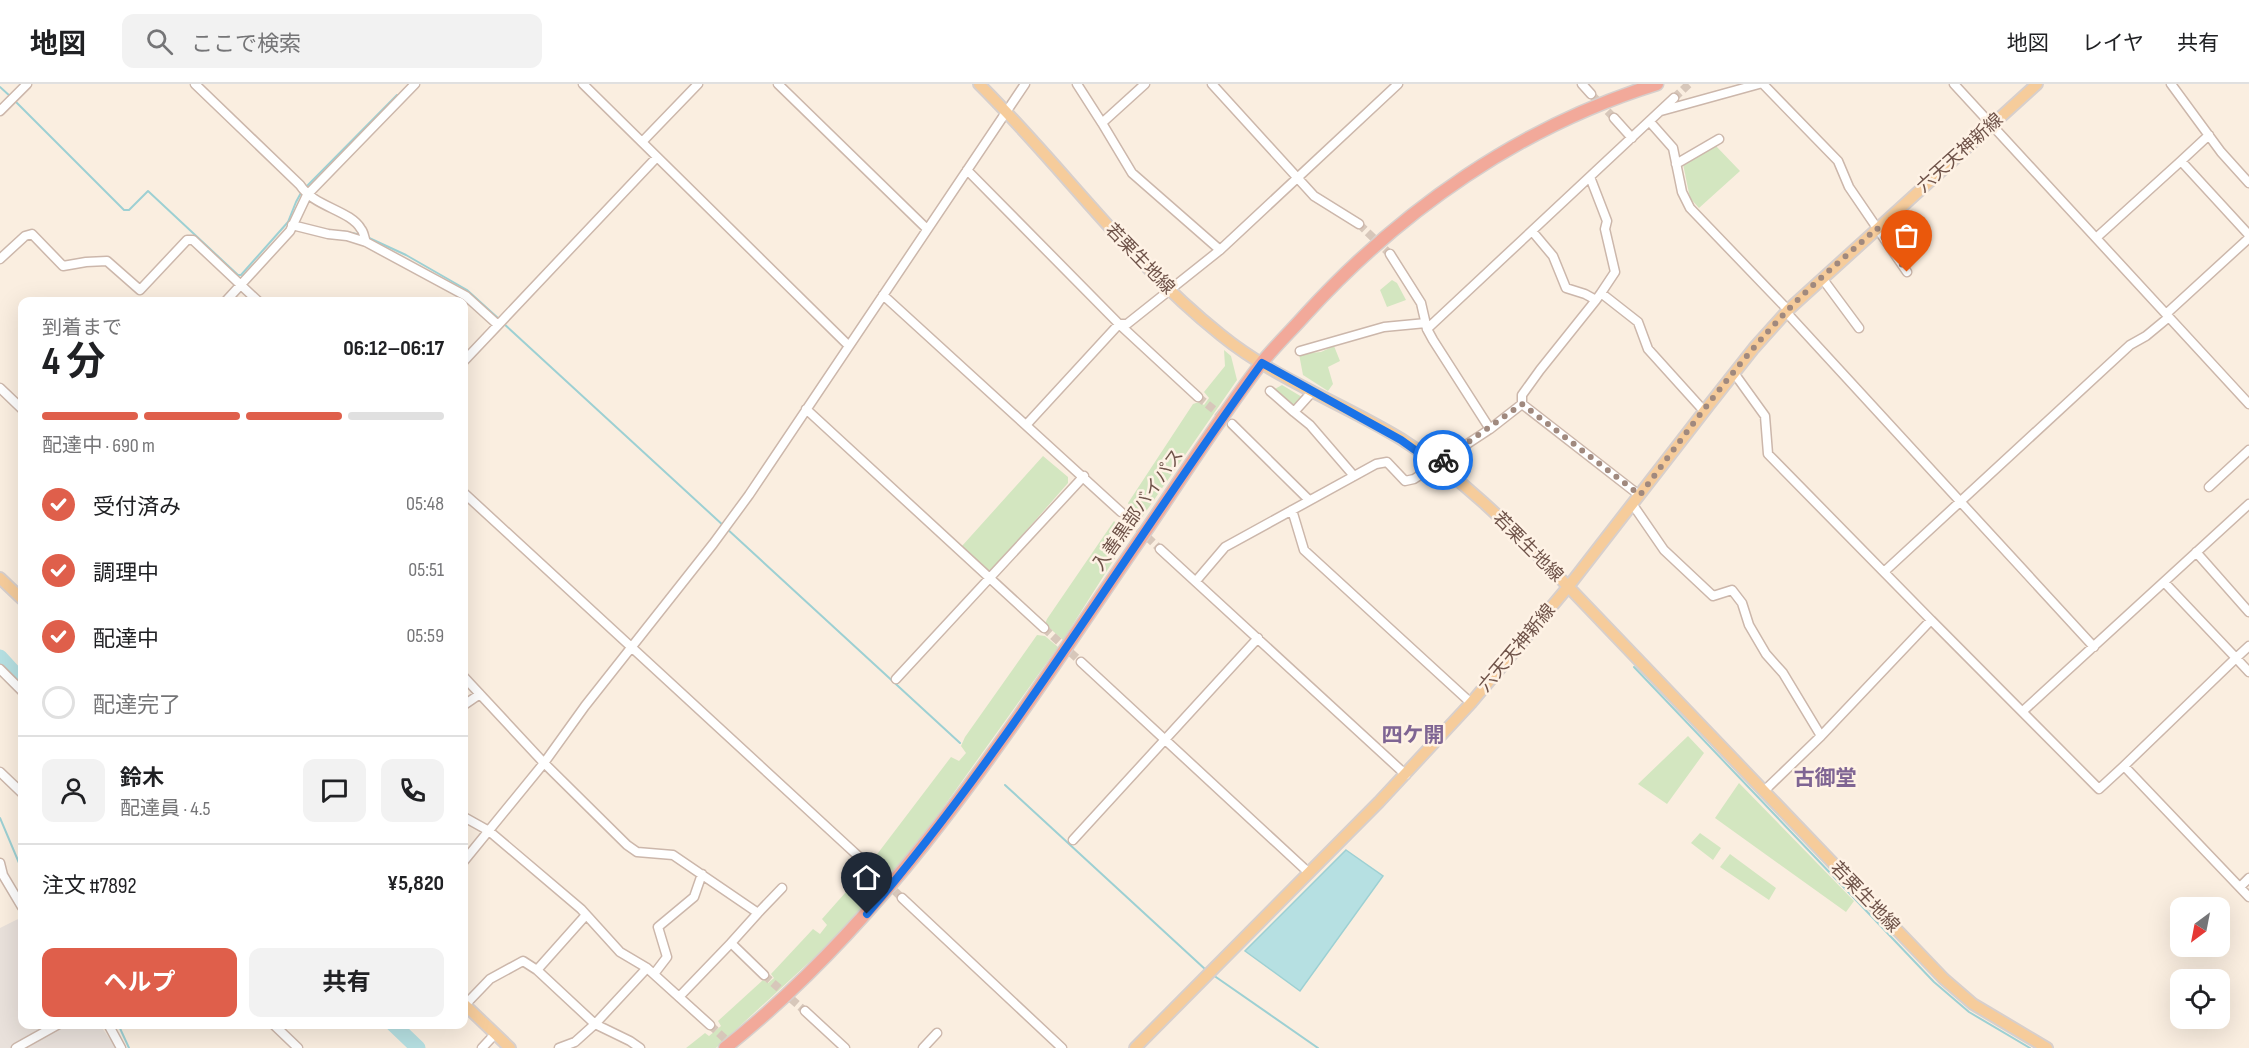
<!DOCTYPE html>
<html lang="ja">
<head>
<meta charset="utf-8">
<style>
	body { margin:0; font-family:"Sofia Sans Condensed","Noto Sans JP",sans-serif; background:#f2f2f2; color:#202124; height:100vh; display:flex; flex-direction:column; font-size:22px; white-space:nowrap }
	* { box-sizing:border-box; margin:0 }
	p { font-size:20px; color:#757577 }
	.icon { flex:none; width:33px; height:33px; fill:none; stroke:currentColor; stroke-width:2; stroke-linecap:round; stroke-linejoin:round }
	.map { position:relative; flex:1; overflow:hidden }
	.panel { position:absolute; left:18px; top:213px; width:450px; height:732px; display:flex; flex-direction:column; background:#fff; border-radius:12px; box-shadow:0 6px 24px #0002 }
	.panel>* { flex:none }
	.needle { width:39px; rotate:212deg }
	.tools { position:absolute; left:2170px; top:813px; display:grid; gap:12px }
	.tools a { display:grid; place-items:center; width:60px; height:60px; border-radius:12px; background:#fff; box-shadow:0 6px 24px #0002; font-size:30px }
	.pin { position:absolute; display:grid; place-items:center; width:51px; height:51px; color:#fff; margin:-62px -26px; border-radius:50% 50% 50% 0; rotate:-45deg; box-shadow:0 0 6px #0007 }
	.pin .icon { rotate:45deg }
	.courier { position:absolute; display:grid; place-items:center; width:60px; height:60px; margin:-30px; border:4px solid #1a73e8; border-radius:50%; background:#fff; color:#222; box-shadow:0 2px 8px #0007 }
	.head em { font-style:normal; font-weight:700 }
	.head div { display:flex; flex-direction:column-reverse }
	.head { display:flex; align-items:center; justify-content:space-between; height:102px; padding:0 24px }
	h1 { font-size:39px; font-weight:700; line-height:45px }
	.bar { display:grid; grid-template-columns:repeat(4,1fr); gap:9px 6px; align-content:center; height:72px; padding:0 24px }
	.bar i { height:8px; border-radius:4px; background:#e0e0e0 }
	.bar .current { background:#df5f4b }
	.bar p { grid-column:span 4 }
	.line { display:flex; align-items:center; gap:15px; padding:0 24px; border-top:2px solid #e0e0e0 }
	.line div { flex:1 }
	.round { display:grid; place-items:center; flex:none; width:63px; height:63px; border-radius:12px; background:#f2f2f2 }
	ol { padding:0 24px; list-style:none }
	li { display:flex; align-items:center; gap:18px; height:66px }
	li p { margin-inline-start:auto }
	li .icon { padding:6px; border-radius:50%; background:#df5f4b; color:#fff; stroke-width:4 }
	li:last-child { color:#757577 }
	li i { width:33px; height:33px; border:3px solid #e0e0e0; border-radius:50% }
	.button { display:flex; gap:12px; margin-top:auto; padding:12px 24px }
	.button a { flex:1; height:69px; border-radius:12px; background:#df5f4b; color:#fff; font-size:24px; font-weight:700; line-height:69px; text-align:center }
	.button a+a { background:#f2f2f2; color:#202124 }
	header { display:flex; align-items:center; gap:36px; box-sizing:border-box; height:84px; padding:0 30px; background:#fff; border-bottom:2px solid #e0e0e0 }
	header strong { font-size:28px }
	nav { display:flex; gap:33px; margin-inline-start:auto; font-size:21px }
	.search { width:420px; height:54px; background:#f2f2f2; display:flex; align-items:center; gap:15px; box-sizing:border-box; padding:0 21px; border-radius:12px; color:#757577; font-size:22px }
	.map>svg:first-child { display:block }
	.industrial { fill:#e9e1db }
	.green { fill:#d3e6c0 }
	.water { fill:#b6e0e2; stroke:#9dd0d3; stroke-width:1.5 }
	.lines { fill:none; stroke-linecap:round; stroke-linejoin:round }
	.stream { stroke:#9dd0d3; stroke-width:2 }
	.river { stroke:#b6e0e2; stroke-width:15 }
	.minor-tunnel { stroke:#d7c7ba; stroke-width:8; stroke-dasharray:8 4; stroke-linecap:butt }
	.minor-casing { stroke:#ccb7ab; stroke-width:11 }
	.major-casing { stroke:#d7cfcc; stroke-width:14 }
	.highway-casing { stroke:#d7cfcc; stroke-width:15 }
	.minor { stroke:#fff; stroke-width:8 }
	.major { stroke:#f6cc9b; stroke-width:10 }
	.highway { stroke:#f2a99a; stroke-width:12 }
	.done { stroke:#a0897e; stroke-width:6; stroke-dasharray:0 10.8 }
	.route { stroke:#1a73e8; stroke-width:8 }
	.labels { text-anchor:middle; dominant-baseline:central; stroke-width:5; stroke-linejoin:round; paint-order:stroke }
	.street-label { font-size:18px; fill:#6f5349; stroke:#fef2e5 }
	.quarter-label { font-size:21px; font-weight:bold; fill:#7f6593; stroke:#fef2e5 }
</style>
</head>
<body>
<header>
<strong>地図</strong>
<div class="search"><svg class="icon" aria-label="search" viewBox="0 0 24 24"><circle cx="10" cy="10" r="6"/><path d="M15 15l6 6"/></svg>ここで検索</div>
<nav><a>地図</a><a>レイヤ</a><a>共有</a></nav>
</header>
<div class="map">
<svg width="2249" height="964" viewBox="0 0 2249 964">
	<rect width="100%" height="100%" fill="#faeee0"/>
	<path class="industrial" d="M22,833V940L100,941L116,964H0V844Z"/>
	<path class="green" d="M1715,61L1740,87L1699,124L1690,114L1683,80Z
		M1392,196L1397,199L1406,216L1387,223L1380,206Z
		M1334,262L1340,277L1328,283L1333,300L1328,307L1303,291L1299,270L1321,268Z
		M1224,266L1231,272L1237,296L1138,439L1128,430L1130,424L1128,419L1193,320L1199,318L1204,321L1209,314L1204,308L1225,282Z
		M1282,301L1302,313L1293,322L1273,306Z
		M1043,372L1068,393V399L990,488L962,462Z
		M1125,436L1134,444L1063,556L1045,540L1047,535L1114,437L1120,443Z
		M1037,551L1045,552L1058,563L930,742L888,795L872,780L875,773L951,673L959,677L966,669L961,662L965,653Z
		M1688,652L1704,669L1667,720L1638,700Z
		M1739,699L1854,817L1846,828L1715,734Z
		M1700,749L1721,764L1713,776L1691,759Z
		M1730,770L1776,804L1769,816L1720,783Z
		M861,791L868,796L873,791L883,801L842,848L716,964H686L705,949L709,952L721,942L718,937L763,896L768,899L774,894L771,890L813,845L820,850L827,841L822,835Z"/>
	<path class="water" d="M1346,766L1383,792L1300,907L1245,867Z"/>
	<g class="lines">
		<path class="stream" d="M0,3L11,13
			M15,17L124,126H129L148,107L238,191H241L288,138L296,118L302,107
			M306,103L397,11
			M341,147L362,151
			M367,153L406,171L467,206L499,235
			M503,239L960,659
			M1634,583L1934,898L1969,928L2030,964
			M1005,701L1206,886
			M0,734L22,786
			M1213,891L1318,964
			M118,940L129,964"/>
		<path class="river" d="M0,573L22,597
			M393,940L418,964"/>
		<path class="minor-tunnel" d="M1591,10L1614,34
			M1674,14L1689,0
			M1359,140L1390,170
			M1198,313L1227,336
			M1121,428L1160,465
			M1044,544L1081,578
			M869,782L902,814
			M764,891L805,927
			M710,941L735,964"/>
		<g class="minor-casing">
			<path id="minor" d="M195,0L300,101C314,123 350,126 361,145C364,148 364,154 366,158
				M583,0L849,262
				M778,0L927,145
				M1077,0L1102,39
				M1145,0L1102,39L1132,89L1220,166
				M1212,0L1314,112L1359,140
				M1582,0L1591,10
				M1763,0L1838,77L1849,103L1907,188
				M1954,0L2249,320
				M2171,0L2221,68L2249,99
				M0,27L27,0
				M1661,27L1759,0
				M1614,34L1632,54
				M1650,38L1673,64L1682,108L1690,124L1788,226
				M642,58L698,0
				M2181,77L2209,51
				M1676,80L1719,55
				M967,86L1119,240L1198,313
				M1590,93L1607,137L1605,145L1615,188L1601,209
				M292,141L328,150L347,152L366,158L466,212L498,241
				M2096,154L2181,77L2249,151
				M0,175L25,152L32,150L63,182L86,178L107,177L140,206L187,156H193L259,218
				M1822,194L1859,244
				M883,211L1121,428
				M1596,216L1601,209L1638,238L1648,265L1704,327
				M225,218L290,147L307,111L415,0
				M1786,228L2094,563
				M2166,230L2249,154
				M1427,245L1674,14
				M1300,267L1384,243L1426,239
				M464,277L657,73
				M1734,289L1765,332L1768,370L1931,536
				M0,304L22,325
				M1270,307L1294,328
				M1312,308L1294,328L1310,341L1354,392
				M1522,320V311L1540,286L1596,216L1585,210L1566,204L1553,172L1532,147
				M806,325L1044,544
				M1027,340L1119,240H1127L1220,166L1398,0
				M1232,340L1309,416
				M1490,345L1522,320L1639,411
				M2209,403L2249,366
				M464,409L869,782
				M1633,421L1664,466L1713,512L1732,506L1742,519L1749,541L1766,570L1783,589L1821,652
				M1292,426L1304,466L1471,619
				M1160,465L1406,691
				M2196,468L2249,528
				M1885,487L2130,261L2146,252L2169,233
				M1196,497L1225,463L1376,380L1387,378L1405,397L1414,395L1490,345L1433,256L1427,245L1421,219L1390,170
				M2249,562L2236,574L2249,588
				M1081,578L1308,788
				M0,585L22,607
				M464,593L544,679L627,761L637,768L673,771L758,829L782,804
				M896,595L1084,392
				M464,621L480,610
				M2023,627L2249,420
				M2124,682L2236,574L2164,498
				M0,688L22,709
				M1764,707L1821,652L1931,536L2099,705L2124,682L2249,813
				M464,733L489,747L581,825L620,868L647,884L710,941
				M1073,756L1258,554
				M464,777L544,679L585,622L713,460L749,411L1025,0
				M0,779L3,791L22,823
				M2240,803L2249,794
				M902,814L1062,964
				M758,829L731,859L764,891
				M654,890L667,873L658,843L694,813L702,790
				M679,913L731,859
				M465,921L490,895L523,877L537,886
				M805,927L845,964
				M108,940L121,964
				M273,940L298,964
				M16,964L59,940
				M482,964L495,950
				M559,964L575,958L595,940L537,886L586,831
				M640,964L630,957L595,940L647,884
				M923,964L937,949"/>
		</g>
		<g class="major-casing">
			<path id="major" d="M979,0C1062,82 1129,178 1221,251C1275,295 1342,319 1401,355C1460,392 1510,442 1558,492L1944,895L1973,920L2047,964
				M0,494L22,515
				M464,920L510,964
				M1135,964L1379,718L1471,619L1568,503L1709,321L1754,264L1788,226L2037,0"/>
		</g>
		<g class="highway-casing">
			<path id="highway" d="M725,964C900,825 1018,632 1143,451C1182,394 1219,335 1260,281C1274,263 1291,247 1306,230C1401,126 1521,42 1657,0"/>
		</g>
		<use href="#minor" class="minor"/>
		<use href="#major" class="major"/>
		<use href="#highway" class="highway"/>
	</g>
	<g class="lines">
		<path class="done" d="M1443,376L1522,320L1640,411C1686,349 1732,285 1786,228C1814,198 1847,172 1877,144L1907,188"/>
		<path class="route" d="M867,830C1014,658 1129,462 1262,279L1401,356L1436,381L1443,376"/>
	</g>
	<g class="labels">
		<g class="street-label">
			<text transform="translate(1960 69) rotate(-42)">六天天神新線</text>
			<text transform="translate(1140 175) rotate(46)">若栗生地線</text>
			<text transform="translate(1138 426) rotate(-55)">入善黒部バイパス</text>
			<text transform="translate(1528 463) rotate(45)">若栗生地線</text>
			<text transform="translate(1517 564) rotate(-50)">六天天神新線</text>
			<text transform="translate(1865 813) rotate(46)">若栗生地線</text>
		</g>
		<g class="quarter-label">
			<text x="1413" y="651">四ケ開</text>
			<text x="1825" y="694">古御堂</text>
		</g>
	</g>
</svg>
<div class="tools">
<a><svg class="needle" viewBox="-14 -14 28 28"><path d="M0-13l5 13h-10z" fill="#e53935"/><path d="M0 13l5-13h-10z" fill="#757577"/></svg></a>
<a><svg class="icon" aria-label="locate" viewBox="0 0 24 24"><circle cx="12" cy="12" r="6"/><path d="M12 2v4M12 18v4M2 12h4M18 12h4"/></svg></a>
</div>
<div class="pin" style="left:1907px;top:188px;background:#ea580c"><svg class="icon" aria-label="bag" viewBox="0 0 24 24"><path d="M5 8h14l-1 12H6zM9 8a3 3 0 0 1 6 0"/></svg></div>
<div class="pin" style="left:867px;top:830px;background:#1f2937"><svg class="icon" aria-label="home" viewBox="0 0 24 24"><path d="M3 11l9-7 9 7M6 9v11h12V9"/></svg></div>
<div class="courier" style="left:1443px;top:376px"><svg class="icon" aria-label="bike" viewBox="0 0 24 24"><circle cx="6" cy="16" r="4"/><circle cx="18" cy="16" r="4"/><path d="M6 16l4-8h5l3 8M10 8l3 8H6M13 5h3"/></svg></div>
<section class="panel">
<div class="head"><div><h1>4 分</h1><p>到着まで</p></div><em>06:12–06:17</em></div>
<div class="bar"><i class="current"></i><i class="current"></i><i class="current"></i><i></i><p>配達中 · 690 m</p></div>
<ol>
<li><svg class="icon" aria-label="check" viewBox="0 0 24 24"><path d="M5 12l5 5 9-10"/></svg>受付済み<p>05:48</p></li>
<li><svg class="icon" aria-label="check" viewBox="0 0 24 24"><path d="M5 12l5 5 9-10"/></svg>調理中<p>05:51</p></li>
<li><svg class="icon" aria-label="check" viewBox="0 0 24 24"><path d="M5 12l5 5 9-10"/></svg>配達中<p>05:59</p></li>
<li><i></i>配達完了</li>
</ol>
<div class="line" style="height:108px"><a class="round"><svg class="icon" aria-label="person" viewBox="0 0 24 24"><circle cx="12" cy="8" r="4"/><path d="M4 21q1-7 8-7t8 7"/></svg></a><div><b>鈴木</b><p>配達員 · 4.5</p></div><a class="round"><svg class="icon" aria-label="chat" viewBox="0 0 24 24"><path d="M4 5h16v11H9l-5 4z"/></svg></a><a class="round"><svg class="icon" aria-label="phone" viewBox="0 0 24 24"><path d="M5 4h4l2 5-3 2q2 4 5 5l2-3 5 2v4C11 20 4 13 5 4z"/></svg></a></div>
<div class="line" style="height:78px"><div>注文 #7892</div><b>¥5,820</b></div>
<div class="button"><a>ヘルプ</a><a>共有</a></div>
</section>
</div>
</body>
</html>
